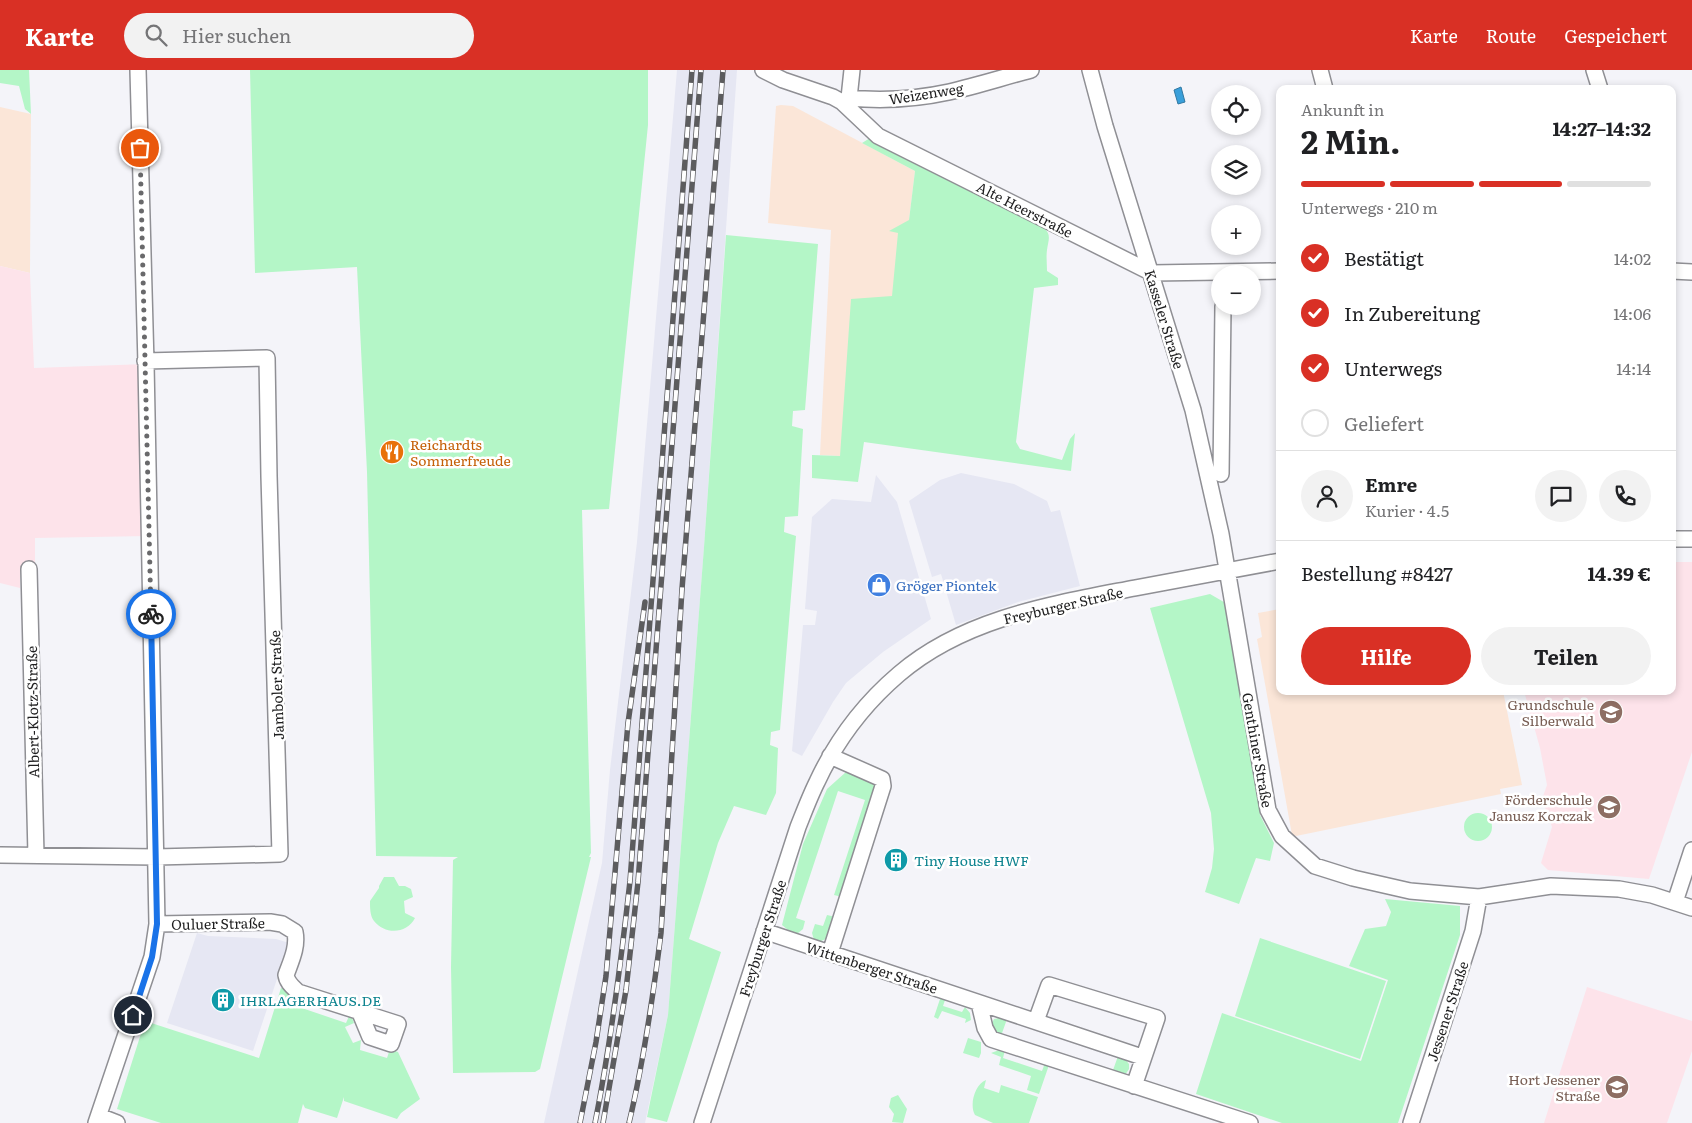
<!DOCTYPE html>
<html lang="de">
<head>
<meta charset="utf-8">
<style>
	body { margin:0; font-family:Literata,serif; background:#f2f2f2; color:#202124; height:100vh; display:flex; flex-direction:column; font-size:19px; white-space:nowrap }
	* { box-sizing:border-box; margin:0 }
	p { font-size:16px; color:#757577 }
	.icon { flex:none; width:28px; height:28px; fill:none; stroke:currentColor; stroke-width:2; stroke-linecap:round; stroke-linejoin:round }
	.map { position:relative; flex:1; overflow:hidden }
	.sheet { position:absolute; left:1276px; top:15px; width:400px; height:610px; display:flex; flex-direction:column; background:#fff; border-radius:10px; box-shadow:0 2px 8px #0003 }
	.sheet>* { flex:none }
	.controls { position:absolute; left:1211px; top:15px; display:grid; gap:10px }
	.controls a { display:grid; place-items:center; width:50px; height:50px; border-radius:50%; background:#fff; box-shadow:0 2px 8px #0003; font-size:25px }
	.pin { position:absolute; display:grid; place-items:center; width:42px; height:42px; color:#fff; margin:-21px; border:2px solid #fff; border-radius:50%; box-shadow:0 1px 5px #0007 }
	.courier { position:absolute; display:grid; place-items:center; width:50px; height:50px; margin:-25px; border:4px solid #1a73e8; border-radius:50%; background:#fff; color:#222; box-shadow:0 1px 6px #0007 }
	.summary em { font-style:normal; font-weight:700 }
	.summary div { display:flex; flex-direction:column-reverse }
	.summary { display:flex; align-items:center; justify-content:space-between; height:85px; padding:0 25px }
	h1 { font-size:32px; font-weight:700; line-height:38px }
	.bar { display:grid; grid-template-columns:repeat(4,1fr); gap:8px 5px; align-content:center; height:60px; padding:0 25px }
	.bar i { height:6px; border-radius:4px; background:#e0e0e0 }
	.bar .selected { background:#d93025 }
	.bar p { grid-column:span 4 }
	.line { display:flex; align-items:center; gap:12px; padding:0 25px; border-top:1px solid #e0e0e0 }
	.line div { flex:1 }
	.round { display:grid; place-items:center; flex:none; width:52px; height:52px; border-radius:26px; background:#f2f2f2 }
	ol { padding:0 25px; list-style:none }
	li { display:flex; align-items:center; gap:15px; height:55px }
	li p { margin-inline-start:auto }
	li .icon { padding:5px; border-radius:50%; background:#d93025; color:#fff; stroke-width:4 }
	li:last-child { color:#757577 }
	li i { width:28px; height:28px; border:2px solid #e0e0e0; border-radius:50% }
	.button { display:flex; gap:10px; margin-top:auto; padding:10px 25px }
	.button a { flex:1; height:58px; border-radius:30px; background:#d93025; color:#fff; font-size:20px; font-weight:700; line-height:58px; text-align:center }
	.button a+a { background:#f2f2f2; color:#202124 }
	header { display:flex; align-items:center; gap:30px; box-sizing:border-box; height:70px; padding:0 25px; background:#d93025; color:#fff }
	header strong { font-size:24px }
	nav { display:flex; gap:28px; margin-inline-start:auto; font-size:18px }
	.search { width:350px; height:45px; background:#f2f2f2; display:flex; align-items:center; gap:12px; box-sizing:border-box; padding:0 18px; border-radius:28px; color:#757577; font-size:19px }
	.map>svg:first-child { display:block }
	.built { fill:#e6e7f3 }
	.industrial { fill:#fbe6d8 }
	.education { fill:#fde3ea }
	.green { fill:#b4f6c7 }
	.water { fill:#399fda; stroke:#3178a2 }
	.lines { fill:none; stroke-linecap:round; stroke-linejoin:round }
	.minor-casing { stroke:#8f8f94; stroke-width:18 }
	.minor { stroke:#fff; stroke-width:15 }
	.rail-casing { stroke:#5c5c5e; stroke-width:5.5 }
	.rail { stroke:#fff; stroke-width:4; stroke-dasharray:11; stroke-linecap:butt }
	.done { stroke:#69696b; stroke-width:5; stroke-dasharray:0 9 }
	.route { stroke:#1a73e8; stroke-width:6 }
	.labels { text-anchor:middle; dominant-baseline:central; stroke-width:5; stroke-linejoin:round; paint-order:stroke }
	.street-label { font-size:14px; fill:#1e1e1f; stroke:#fff }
	.food-label { font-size:14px; fill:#c56008; stroke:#fff; text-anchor:start }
	.shop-label { font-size:14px; fill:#366cbe; stroke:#fff; text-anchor:start }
	.education-label { font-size:14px; fill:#785e54; stroke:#fff; text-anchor:end }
	.culture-label { font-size:14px; fill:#0d838f; stroke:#fff; text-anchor:start }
</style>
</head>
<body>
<header>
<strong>Karte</strong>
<div class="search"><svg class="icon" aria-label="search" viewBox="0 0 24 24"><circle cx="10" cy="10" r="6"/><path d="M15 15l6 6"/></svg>Hier suchen</div>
<nav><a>Karte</a><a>Route</a><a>Gespeichert</a></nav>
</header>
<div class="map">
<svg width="1692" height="1053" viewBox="0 0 1692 1053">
	<rect width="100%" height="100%" fill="#f4f4f9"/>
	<path class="built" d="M677,0H737L704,477L668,945L645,1053H544L602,793L610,700L637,472Z
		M961,403L1014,414L1047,431L1051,442L1060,440L1080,516L1018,532L956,555L941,504L932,507L909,431L940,410Z
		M876,405L897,432L931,549L883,582L846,613L833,632L802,686L792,681L803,555H815L817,541L805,539L812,447L832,429L871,432Z
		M197,863L208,866L276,869L289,873L253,981L167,953Z"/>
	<path class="industrial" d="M781,35L793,36L915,101L909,150L893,227L840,386L820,385L831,160L768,153L776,36Z
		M0,37L31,44L30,203L0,196Z
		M1280,539V621H1503L1522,715L1500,719L1501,724L1296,766L1292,765L1257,569L1262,567L1258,543Z"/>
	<path class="education" d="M0,196L30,203L34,298L146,294L149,466L35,468V499H20V518L0,513Z
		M1673,492H1692V682L1649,809L1548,800L1541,793L1552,757L1542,729L1547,715L1540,678L1524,621H1672Z
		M1587,917L1692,951V981L1667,1053H1544Z"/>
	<path class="green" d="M0,0H29L31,44L25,39L19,16L0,13Z
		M250,0H648V55L609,439L582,440L591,783L589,787H591L540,999L535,1002L453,1003L451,897L453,790L458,787L376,786L367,402L357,197L255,203Z
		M870,68L1044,158C1052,165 1048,171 1047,180C1046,187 1047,194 1047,201L1058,208V215L1034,218L1016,372L1020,379L1062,390L1070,369L1075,363L1071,401L864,372L858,412L812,408V385L840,386L851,229L892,226L898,163L889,161L909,150L915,101L862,73Z
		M726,165L818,174L805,340L793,341L792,356L803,359L798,446L785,447L784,462L796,466L780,660L771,662L770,675L778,678L776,723L766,745L734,736L718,773L689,869L721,882L667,1052L647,1047L668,945L704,477Z
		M1210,524L1229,535L1259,728L1260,745L1274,773L1270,791L1256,788L1239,834L1205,822L1212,798L1214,779L1211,743L1150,538Z
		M846,702C857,706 871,707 876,719L842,827L834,825L865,730L838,721L796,848L805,851L803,859L797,864L788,860L782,855L803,774L827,719Z
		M1464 757a14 14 0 1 1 28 0a14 14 0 1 1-28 0Z
		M384,807H394L399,816H405L411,819L413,827L404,831L405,843L415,848C407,864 385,865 374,851C370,846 370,838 370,831L379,818V816Z
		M1385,829L1460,836V865L1398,1053H1282L1196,1024L1222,943L1361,991L1388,910L1349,896L1365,859L1386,856L1391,842Z
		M827,845L836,847L828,868L819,872L814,870L812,863L815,854L823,856Z
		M1260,868L1386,911L1360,989L1235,946Z
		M281,918L293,922L290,934L346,953L350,944L351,945L354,953L345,957L353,973L361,970L360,980L387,988L390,979L398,982L420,1029L401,1043L397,1049L344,1031V1027L337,1048L305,1038L303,1034L298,1053H161L117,1039L145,951L259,988Z
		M941,926L946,927L943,936L962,942L965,937L970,943L971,950L965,953L966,949L942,941L938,949L934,947Z
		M999,948L1007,949L1001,966L995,963L991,958L992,953L994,949Z
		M968,968L981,972V983L979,988L963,983Z
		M1002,979L1005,980L1003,988L1042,1001L1045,993L1049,995L1039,1024L1027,1020L1031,1006L999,995L1001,987L991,983Z
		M1118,986L1125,989L1129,994V999L1125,1005L1112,1003Z
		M986,1010L984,1018L999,1023L1001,1015L1038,1027L1029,1053H993L975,1045C969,1035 975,1014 986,1010Z
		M898,1025L907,1039L903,1053L892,1052L894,1044L889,1037L891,1028Z"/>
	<path class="water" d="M1181,17L1185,32L1178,34L1174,20Z"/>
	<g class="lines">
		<g class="minor-casing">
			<path id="minor" d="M763,0L783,10L833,27L842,32L878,66L1152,203L1280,201
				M1090,0L1105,56L1193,340L1221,464L1268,740L1282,766L1315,796L1353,808L1410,821L1479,827L1551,816L1619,819L1652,825L1692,838
				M1320,0L1325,19
				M1594,0L1600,19
				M849,28C882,31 917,29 949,22C976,16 1004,7 1031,0
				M842,32L849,28L852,0
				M1672,201L1692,202
				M1221,404L1223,236
				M1672,469H1692
				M29,499L36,785
				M0,785L156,787L280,784L269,406L267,288L145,291
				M1675,832L1692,780
				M157,854L270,852L282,854L295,862C298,877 291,891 286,905C287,913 293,917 298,922L398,954L391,974L370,967L360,943
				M764,861L1142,987
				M830,883L883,716L882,709L830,686
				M979,933L985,958L991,969L1250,1053
				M1036,951L1049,915L1157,948L1134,1016
				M99,1046L117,1053
				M96,1053L152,887L157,854L146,294L138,0
				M702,1053L798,757C804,742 810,726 817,712C836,671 865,633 899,604C964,548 1053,534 1135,518C1183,509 1232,500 1280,491
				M1411,1053L1473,861L1479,827"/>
		</g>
		<use href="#minor" class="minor"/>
		<g class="rail-casing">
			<path id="rail" d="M580,1053L596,972L606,906L628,653L645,532
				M595,1053C611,973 621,892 630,811L692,0
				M603,1053L626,920L638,812L701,0
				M629,1053C644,990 653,927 661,863L682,519L723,0"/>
		</g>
		<use href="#rail" class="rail"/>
	</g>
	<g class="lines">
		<path class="done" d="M140,78L151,544"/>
		<path class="route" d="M133,945L152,887L157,854L151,544"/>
	</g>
	<defs>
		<g id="restaurant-disc" transform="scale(1.25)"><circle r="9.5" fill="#e8710a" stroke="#fff"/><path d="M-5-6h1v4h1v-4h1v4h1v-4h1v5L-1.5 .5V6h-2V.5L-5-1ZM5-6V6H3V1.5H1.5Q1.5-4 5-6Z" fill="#fff"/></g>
		<g id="shop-disc" transform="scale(1.25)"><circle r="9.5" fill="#3f7fe0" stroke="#fff"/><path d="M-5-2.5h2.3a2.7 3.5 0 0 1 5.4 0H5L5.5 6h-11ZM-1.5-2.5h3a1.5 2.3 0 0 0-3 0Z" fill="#fff"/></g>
		<g id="school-disc" transform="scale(1.25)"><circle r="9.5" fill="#8d6e63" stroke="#fff"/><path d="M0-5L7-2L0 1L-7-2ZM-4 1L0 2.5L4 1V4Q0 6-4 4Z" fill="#fff"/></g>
		<g id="building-disc" transform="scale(1.25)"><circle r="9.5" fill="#0f9aa8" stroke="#fff"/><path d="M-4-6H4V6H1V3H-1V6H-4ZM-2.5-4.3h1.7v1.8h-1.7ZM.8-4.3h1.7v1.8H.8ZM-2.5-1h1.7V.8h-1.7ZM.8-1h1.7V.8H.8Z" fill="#fff"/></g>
	</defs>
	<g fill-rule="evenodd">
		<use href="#restaurant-disc" x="392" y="382"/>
		<use href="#shop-disc" x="879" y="515"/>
		<use href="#school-disc" x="1611" y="642"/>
		<use href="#school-disc" x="1609" y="737"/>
		<use href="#building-disc" x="896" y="790"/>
		<use href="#building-disc" x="223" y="930"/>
		<use href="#school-disc" x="1617" y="1017"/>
	</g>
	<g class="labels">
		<g class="street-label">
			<text transform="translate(926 23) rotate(-9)">Weizenweg</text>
			<text transform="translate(1025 139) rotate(27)">Alte Heerstraße</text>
			<text transform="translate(1165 249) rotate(73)">Kasseler Straße</text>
			<text transform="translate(1063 535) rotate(-13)">Freyburger Straße</text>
			<text transform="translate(276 615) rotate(-92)">Jamboler Straße</text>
			<text transform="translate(32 642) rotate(-91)">Albert-Klotz-Straße</text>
			<text transform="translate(1258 680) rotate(80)">Genthiner Straße</text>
			<text transform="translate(218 853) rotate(-1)">Ouluer Straße</text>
			<text transform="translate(762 868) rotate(-72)">Freyburger Straße</text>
			<text transform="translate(872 897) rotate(18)">Wittenberger Straße</text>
			<text transform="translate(1447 941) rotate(-72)">Jessener Straße</text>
		</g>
		<g class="food-label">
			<text x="410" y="374">Reichardts<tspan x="410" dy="16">Sommerfreude</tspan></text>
		</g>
		<g class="shop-label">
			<text x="896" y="515">Gröger Piontek</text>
		</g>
		<g class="education-label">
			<text x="1594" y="634">Grundschule<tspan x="1594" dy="16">Silberwald</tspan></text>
			<text x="1592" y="729">Förderschule<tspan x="1592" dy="16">Janusz Korczak</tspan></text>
			<text x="1600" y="1009">Hort Jessener<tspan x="1600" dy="16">Straße</tspan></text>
		</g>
		<g class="culture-label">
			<text x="914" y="790">Tiny House HWF</text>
			<text x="240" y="930">IHRLAGERHAUS.DE</text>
		</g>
	</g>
</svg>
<div class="controls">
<a><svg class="icon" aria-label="locate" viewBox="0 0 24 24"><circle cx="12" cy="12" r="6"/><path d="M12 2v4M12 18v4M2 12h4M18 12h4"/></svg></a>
<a><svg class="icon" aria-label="layers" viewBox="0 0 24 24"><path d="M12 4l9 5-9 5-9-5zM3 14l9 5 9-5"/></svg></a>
<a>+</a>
<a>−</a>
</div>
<div class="pin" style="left:140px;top:78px;background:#ea580c"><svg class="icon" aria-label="bag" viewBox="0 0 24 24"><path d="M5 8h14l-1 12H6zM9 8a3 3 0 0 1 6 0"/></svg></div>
<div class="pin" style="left:133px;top:945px;background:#1f2937"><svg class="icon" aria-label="home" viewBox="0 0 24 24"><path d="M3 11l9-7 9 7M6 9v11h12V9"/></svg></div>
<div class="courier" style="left:151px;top:544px"><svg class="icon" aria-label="bike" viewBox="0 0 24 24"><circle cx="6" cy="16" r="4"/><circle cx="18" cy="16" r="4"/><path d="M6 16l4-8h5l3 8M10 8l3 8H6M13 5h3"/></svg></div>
<section class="sheet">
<div class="summary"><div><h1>2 Min.</h1><p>Ankunft in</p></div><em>14:27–14:32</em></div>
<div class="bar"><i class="selected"></i><i class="selected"></i><i class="selected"></i><i></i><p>Unterwegs · 210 m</p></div>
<ol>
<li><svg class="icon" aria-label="check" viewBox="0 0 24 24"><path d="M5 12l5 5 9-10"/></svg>Bestätigt<p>14:02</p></li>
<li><svg class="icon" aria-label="check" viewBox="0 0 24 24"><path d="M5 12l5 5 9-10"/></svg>In Zubereitung<p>14:06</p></li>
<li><svg class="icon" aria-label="check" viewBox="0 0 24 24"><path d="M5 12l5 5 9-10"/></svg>Unterwegs<p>14:14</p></li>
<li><i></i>Geliefert</li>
</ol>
<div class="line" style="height:90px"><a class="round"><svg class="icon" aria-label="person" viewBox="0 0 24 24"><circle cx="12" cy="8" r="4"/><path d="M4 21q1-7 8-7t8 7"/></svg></a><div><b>Emre</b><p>Kurier · 4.5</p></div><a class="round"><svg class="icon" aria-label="chat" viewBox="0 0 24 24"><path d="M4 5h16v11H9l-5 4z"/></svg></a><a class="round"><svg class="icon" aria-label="phone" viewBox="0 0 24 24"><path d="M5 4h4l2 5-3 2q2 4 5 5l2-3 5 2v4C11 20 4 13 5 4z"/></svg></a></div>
<div class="line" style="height:65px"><div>Bestellung #8427</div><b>14.39 €</b></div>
<div class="button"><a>Hilfe</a><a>Teilen</a></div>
</section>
</div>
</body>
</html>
